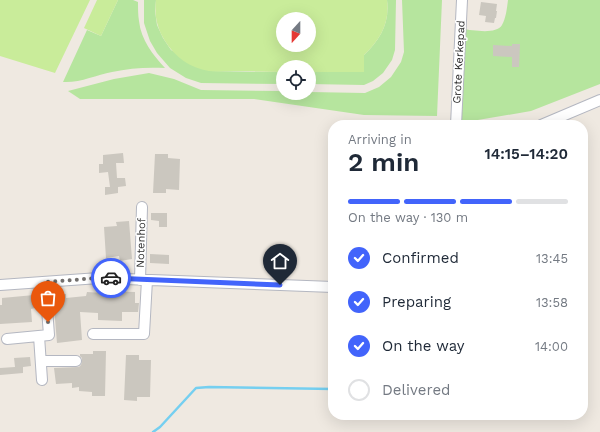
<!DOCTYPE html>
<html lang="en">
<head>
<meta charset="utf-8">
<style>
	body { margin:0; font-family:"Work Sans",sans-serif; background:#f6f6f7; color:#1f2937; height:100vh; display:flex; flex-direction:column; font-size:15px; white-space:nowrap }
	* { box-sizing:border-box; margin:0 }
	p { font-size:13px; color:#747a83 }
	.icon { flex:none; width:22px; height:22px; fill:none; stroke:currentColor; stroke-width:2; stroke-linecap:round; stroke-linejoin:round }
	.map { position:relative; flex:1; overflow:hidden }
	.side { position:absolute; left:328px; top:120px; width:260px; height:300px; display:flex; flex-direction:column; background:#fff; border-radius:16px; box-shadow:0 4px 16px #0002 }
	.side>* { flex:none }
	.needle { width:26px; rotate:201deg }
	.tools { position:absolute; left:276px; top:12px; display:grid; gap:8px }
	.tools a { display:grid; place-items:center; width:40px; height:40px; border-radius:50%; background:#fff; box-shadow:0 4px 16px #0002; font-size:20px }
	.pin { position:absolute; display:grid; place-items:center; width:34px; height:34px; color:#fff; margin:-41px -17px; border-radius:50% 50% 50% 0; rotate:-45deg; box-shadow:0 0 4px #0007 }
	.pin .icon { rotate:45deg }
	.courier { position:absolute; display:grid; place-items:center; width:40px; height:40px; margin:-20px; border:3px solid #4264fb; border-radius:50%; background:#fff; color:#222; box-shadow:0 1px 5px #0007 }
	.summary em { font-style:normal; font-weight:600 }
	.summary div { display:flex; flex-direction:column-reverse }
	.summary { display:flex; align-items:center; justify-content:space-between; height:68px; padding:0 20px }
	h1 { font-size:26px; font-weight:600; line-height:30px }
	.bar { display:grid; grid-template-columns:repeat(4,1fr); gap:6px 4px; align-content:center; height:48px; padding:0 20px }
	.bar i { height:5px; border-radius:3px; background:#e0e1e3 }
	.bar .active { background:#4264fb }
	.bar p { grid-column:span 4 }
	ol { padding:0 20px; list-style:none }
	li { display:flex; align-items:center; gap:12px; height:44px }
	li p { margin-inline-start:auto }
	li .icon { padding:4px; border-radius:50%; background:#4264fb; color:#fff; stroke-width:4 }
	li:last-child { color:#747a83 }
	li i { width:22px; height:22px; border:2px solid #e0e1e3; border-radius:50% }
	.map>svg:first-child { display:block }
	.green { fill:#b6e59e }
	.pitch { fill:#c9ec9a; fill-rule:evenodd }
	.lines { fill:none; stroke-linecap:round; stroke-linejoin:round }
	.stream { stroke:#75cff0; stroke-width:2.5 }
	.building { fill:#cbc7bf }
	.minor-casing { stroke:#b4b7c1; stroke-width:12 }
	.minor { stroke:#fff; stroke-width:10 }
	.done { stroke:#726f6d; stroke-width:4; stroke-dasharray:0 7.2 }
	.route { stroke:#4264fb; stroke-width:5 }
	.labels { text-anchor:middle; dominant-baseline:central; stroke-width:3; stroke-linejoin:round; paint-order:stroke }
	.street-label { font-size:11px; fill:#2e2e2e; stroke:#fff }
</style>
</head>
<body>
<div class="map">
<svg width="600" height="432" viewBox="0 0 600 432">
	<rect width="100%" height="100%" fill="#efe9e1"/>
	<path class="green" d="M118,0H133L138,2C138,9 138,15 139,21C141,40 153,55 165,68C148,67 129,68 112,72C96,75 80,83 63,82L87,30L101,36Z
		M144,0H156L155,11L157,25L163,38L171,50L210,71L283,72V84L201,83L186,78L170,68L157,53L150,41L144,23Z
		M387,0H396L395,50L392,60L383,73L373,81L364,85L309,84V72H364V55C380,40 390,23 387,0Z
		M402,0H442L437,116L364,115L254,99H80L68,91L114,79L149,73L174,79L201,90L283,91V93H309V92L365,93L379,87L391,77L401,62L404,52Z
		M508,0H600V84L531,111L472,121L460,122L462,29C473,30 496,35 502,25C506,18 507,8 508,0Z"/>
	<path class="pitch" d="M0,0H90L55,73L0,56Z
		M97,0H118L101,36L84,28Z
		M156,0H387C390,23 380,40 364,55V72H309V67H283V72C268,72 252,71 237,71C228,71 218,72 209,71C190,68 175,57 165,41C157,28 154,15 156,0ZM283,19H309V45H283Z"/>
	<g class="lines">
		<path class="stream" d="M153,432L160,427L196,388L209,387L333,389"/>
	</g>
	<path class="building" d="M481,2L497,4L496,11H497L496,18H495L494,23L485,22L486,16L479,15Z
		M512,44H520L519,67H512V57L493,56V45L512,46Z
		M123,153L124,163H116L117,178H125L126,186L118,187V193L105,195V187H110L108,172L99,173V164H103V155Z
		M155,154H168V158L180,159L179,190L166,189V193H153Z
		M151,213H167V227H159V221L151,220Z
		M129,221L132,259L120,261L119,256L106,258L104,227L117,226L116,222Z
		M150,254L169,255V264L150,263Z
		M103,291L135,292V303H139L138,312H122V321L98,320V313L80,312L82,340L57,343L53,295L66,294V298L86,296L87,292L103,293Z
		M34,295L35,308L31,309L32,322L0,324V305H2V298Z
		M93,351H106L105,396H92V392L79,391V387L72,388V383L56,384L54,368L79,367L81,365L82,361V358L80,356V354H93Z
		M126,355H139V360H151L150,397H137V401L124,400Z
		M30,357L31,366L23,367V373L0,375V368L15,367L14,358Z"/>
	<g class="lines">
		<g class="minor-casing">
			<path id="minor" d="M456,125L462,0
				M541,125L600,100
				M140,280L142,207
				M0,285L99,278L333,287
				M93,334H144L147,280
				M39,336L42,380
				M7,339L49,335L45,282
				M41,361H76"/>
		</g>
		<use href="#minor" class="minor"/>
	</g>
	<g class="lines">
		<path class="done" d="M48,322L45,282L99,278H111"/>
		<path class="route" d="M111,278L280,285"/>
	</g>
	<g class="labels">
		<g class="street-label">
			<text transform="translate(459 62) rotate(-87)">Grote Kerkepad</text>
			<text transform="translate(141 243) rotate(-88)">Notenhof</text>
		</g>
	</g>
</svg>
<div class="tools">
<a><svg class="needle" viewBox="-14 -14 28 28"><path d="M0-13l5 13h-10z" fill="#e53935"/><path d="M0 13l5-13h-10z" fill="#747a83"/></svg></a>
<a><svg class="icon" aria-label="locate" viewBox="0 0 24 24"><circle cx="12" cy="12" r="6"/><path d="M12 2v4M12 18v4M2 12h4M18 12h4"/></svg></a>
</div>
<div class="pin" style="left:48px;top:322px;background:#ea580c"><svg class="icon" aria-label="bag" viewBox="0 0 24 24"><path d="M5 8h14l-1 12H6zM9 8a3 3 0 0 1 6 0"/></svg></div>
<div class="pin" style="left:280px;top:285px;background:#1f2937"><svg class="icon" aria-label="home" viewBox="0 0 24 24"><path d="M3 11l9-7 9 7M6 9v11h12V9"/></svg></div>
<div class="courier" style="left:111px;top:278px"><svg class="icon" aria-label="car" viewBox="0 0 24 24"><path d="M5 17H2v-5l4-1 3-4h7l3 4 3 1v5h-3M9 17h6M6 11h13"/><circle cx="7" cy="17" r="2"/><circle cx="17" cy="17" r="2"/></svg></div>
<section class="side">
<div class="summary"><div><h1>2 min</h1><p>Arriving in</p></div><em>14:15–14:20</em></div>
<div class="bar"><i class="active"></i><i class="active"></i><i class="active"></i><i></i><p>On the way · 130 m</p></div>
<ol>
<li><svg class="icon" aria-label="check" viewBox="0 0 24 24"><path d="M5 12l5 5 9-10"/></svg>Confirmed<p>13:45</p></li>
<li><svg class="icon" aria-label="check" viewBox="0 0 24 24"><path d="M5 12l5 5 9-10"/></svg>Preparing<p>13:58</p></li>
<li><svg class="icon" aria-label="check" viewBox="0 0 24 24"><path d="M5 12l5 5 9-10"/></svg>On the way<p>14:00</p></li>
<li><i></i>Delivered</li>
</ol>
</section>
</div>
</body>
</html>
